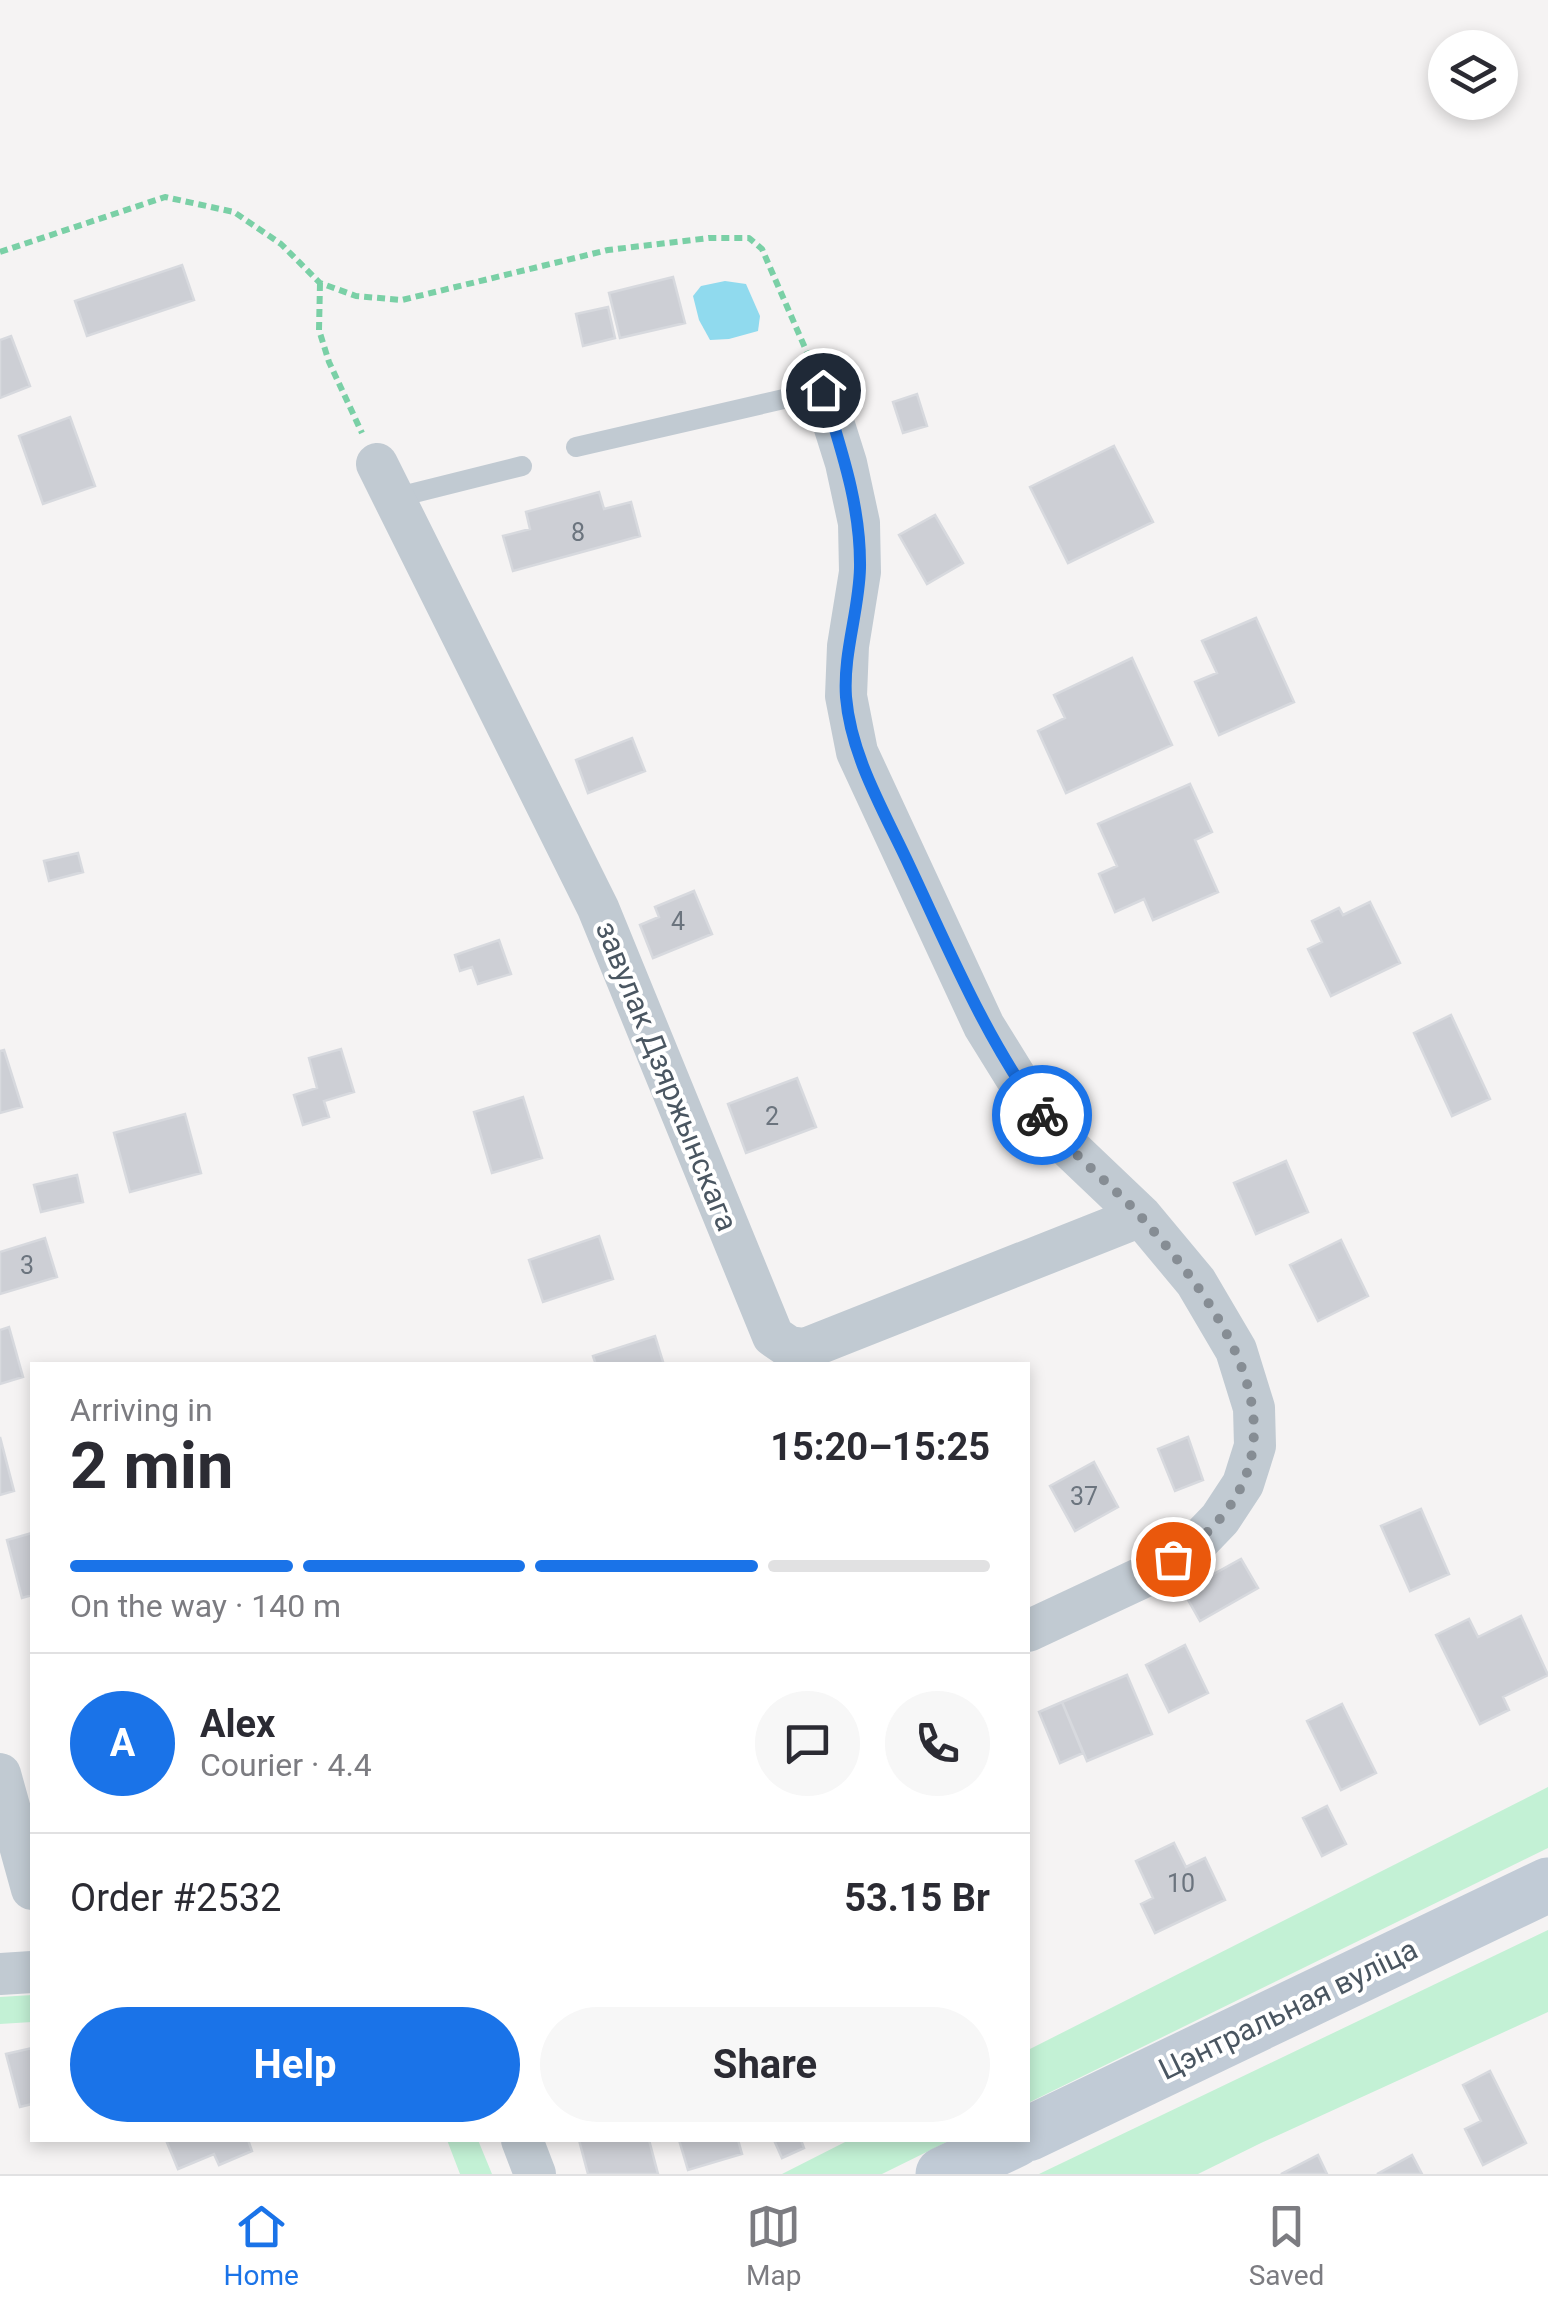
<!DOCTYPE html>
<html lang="en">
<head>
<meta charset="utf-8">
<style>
	body { margin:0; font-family:Roboto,sans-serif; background:#f7f7f7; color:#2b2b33; height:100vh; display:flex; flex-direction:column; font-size:38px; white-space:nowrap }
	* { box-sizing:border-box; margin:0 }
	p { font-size:32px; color:#7c7c81 }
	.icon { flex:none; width:55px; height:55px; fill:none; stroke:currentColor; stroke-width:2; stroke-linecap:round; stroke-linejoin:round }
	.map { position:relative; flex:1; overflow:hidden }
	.panel { position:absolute; left:30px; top:1362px; width:1000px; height:780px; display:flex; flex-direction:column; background:#fff; border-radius:0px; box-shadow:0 5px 15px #0003 }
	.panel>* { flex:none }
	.controls { position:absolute; left:1428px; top:30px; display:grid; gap:20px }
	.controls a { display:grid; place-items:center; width:90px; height:90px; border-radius:50%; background:#fff; box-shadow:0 5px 15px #0003; font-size:50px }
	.pin { position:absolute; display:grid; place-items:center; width:85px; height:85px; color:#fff; margin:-42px; border:5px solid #fff; border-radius:50%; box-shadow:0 2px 10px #0007 }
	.courier { position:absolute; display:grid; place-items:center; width:100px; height:100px; margin:-50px; border:8px solid #1a73e8; border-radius:50%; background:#fff; color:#222; box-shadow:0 2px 12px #0007 }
	.headline em { font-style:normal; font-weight:700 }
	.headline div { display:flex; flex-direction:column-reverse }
	.headline { display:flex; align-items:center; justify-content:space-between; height:170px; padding:0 40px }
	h1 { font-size:65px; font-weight:700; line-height:75px }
	.bar { display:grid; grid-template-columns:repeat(4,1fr); gap:15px 10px; align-content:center; height:120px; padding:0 40px }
	.bar i { height:12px; border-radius:8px; background:#e1e1e2 }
	.bar .on { background:#1a73e8 }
	.bar p { grid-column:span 4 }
	.line { display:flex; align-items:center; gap:25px; padding:0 40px; border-top:2px solid #e1e1e2 }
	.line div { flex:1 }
	.round { display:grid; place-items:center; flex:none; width:105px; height:105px; border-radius:52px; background:#f7f7f7 }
	.button { display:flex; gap:20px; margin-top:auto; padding:20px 40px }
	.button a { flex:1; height:115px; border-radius:60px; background:#1a73e8; color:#fff; font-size:40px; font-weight:700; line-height:115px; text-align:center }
	.button a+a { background:#f7f7f7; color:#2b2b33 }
	.tab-bar { display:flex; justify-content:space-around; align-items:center; height:140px; border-top:2px solid #e1e1e2; background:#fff; font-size:28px; color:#7c7c81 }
	.tab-bar a { display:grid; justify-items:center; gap:5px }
	.tab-bar .on { color:#1a73e8 }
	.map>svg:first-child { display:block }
	.green { fill:#c3f1d5 }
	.water { fill:#90daee }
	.building { fill:#cdcfd5; stroke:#d7d9de; stroke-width:2.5 }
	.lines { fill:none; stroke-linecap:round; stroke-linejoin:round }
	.path { stroke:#7ad0a6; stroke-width:6; stroke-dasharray:8 5; stroke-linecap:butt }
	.service { stroke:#c1cad2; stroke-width:20 }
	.minor { stroke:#c1cad2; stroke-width:42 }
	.secondary { stroke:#c1cbd6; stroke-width:55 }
	.done { stroke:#868d94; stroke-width:10; stroke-dasharray:0 18 }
	.route { stroke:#1a73e8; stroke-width:12 }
	.labels { text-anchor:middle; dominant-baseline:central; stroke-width:8; stroke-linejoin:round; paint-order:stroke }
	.number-label { font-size:25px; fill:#6b747e }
	.street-label { font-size:30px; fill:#4a5661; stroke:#fff }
</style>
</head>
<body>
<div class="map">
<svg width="1548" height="2174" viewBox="0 0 1548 2174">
	<rect width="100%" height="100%" fill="#f5f3f3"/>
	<path class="green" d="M1548,1787V1848L1028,2103V2050Z
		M1548,1930V2012L1261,2143L1198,2174H1039Z
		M32,1995V2022L0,2024V1997Z
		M447,2140H478L492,2174H460Z
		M849,2140H951L882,2174H782Z"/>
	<path class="water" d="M725,281L746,284L760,316L758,331L729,339L710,340L699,320L693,296L701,286Z"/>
	<path class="building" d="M182,265L194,300L87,336L75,301Z
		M673,277L685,323L620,338L609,293Z
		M608,307L615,338L583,346L576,314Z
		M11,336L30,386L0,398V340Z
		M917,394L927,426L903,433L893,402Z
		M70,417L95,486L43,504L19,436Z
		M1114,446L1153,522L1068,563L1030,487Z
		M599,492L604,509L631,502L640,536L513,571L503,536L530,529L526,512Z
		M935,515L963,563L927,584L899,535Z
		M1256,618L1294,702L1219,735L1195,682L1217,673L1202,641Z
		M1132,658L1172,745L1066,793L1038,731L1065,718L1054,695Z
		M632,738L645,771L588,793L576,760Z
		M1190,784L1212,832L1195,840L1218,892L1153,920L1144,899L1115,912L1099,874L1117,866L1098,824Z
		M78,853L83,872L49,881L44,861Z
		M694,891L712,934L653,958L640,925L659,917L655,907Z
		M1370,902L1400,963L1331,996L1308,949L1322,942L1312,921L1339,908L1343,915Z
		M499,940L511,974L478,984L472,967L460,971L455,955Z
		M1451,1015L1490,1099L1452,1116L1414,1033Z
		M341,1049L354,1092L324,1101L329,1117L303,1125L294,1095L317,1088L309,1058Z
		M4,1050L22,1107L0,1113V1051Z
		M797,1078L816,1127L746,1153L728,1104Z
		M523,1097L542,1158L492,1173L474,1112Z
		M185,1114L201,1173L130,1192L114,1133Z
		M1286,1161L1308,1212L1256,1234L1234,1183Z
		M77,1175L83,1202L41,1212L34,1185Z
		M599,1236L613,1279L543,1302L529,1260Z
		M45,1238L57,1277L0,1294V1252Z
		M1341,1240L1368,1296L1318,1321L1290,1265Z
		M9,1327L23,1377L0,1384V1330Z
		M655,1336L664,1365H596L593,1356Z
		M0,1437L14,1491L0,1495Z
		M1188,1437L1203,1480L1175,1491L1158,1449Z
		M1094,1462L1118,1507L1075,1531L1050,1486Z
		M1421,1509L1449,1574L1410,1591L1381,1526Z
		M32,1533V1595L22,1598L7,1540Z
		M1241,1559L1258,1588L1200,1621L1183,1591Z
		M1521,1616L1548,1675L1503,1697L1509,1710L1480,1724L1436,1635L1469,1619L1478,1637Z
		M1185,1645L1208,1693L1169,1712L1146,1665Z
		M1127,1675L1152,1734L1087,1761L1062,1702Z
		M1062,1702L1083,1753L1060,1763L1039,1712Z
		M1342,1704L1376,1773L1341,1790L1307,1721Z
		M1327,1806L1346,1844L1322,1856L1303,1818Z
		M1174,1843L1186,1867L1205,1858L1225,1900L1155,1933L1141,1904L1153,1898L1136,1861Z
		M32,2048V2104L20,2107L6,2054Z
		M1490,2071L1526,2143L1483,2165L1465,2129L1481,2121L1463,2085Z
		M166,2140H248L252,2151L219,2165L214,2154L178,2169Z
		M579,2140H649L658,2174H588Z
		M679,2140H738L742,2154L688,2170Z
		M774,2140H801L804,2148L782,2158Z
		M1318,2155L1327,2174H1281Z
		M1412,2155L1422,2174H1377Z"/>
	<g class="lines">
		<path class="path" d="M0,252L165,197L234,212L281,244L320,283L356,296L402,300L608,250L709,238H749L762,249L809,357
			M320,283L319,330L329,362L362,433"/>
		<path class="service" d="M576,447L823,390
			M394,498L522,466"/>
		<path class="minor" d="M823,390L846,463L859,523L860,572L848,646L846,696L857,752L984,1026L1023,1089L1058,1137L1141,1216L1196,1282L1236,1350L1254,1408L1255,1446L1243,1484L1220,1519L1195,1545L1152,1573L1028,1631
			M377,464L598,908L773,1336L789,1347L805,1349L1141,1216
			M0,1774L32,1889
			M0,1974L32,1972
			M522,2140L535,2174"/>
		<path class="secondary" d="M1028,2134L1548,1885
			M943,2174L1015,2140"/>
	</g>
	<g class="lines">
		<path class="done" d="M1042,1115C1071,1155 1111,1183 1143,1219C1234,1321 1324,1460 1173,1559"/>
		<path class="route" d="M823,390C841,449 861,506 860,568C859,611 843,653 846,697C851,757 885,813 910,867C950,952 986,1039 1042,1115"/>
	</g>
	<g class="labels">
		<g class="number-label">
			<text x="578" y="532">8</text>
			<text x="678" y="921">4</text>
			<text x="772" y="1116">2</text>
			<text x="27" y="1265">3</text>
			<text x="1084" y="1496">37</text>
			<text x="1181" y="1883">10</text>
		</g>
		<g class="street-label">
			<text transform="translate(667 1076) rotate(68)">завулак Дзяржынскага</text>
			<text transform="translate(1288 2009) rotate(-26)">Цэнтральная вуліца</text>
		</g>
	</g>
</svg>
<div class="controls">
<a><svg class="icon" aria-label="layers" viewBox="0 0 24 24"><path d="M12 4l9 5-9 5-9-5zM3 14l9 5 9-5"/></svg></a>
</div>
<div class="pin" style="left:1173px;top:1559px;background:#ea580c"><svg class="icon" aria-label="bag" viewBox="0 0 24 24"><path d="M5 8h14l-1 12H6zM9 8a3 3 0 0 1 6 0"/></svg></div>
<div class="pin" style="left:823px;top:390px;background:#1f2937"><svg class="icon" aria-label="home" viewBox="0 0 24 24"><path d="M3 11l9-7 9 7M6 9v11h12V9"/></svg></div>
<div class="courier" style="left:1042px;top:1115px"><svg class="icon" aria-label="bike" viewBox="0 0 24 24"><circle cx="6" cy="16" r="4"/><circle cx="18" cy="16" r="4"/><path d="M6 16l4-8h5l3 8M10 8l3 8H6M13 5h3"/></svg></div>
<section class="panel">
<div class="headline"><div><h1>2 min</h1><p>Arriving in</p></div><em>15:20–15:25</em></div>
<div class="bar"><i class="on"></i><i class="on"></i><i class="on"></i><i></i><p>On the way · 140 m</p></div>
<div class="line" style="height:180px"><b class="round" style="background:#1a73e8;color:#fff">A</b><div><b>Alex</b><p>Courier · 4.4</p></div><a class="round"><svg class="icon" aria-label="chat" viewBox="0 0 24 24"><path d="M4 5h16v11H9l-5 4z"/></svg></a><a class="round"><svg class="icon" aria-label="phone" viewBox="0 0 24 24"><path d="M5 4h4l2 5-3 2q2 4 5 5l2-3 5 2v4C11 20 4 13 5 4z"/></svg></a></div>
<div class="line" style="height:130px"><div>Order #2532</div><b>53.15 Br</b></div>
<div class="button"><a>Help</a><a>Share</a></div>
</section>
</div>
<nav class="tab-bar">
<a class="on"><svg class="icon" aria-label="home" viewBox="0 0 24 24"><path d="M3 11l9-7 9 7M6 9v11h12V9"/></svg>Home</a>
<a><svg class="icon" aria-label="map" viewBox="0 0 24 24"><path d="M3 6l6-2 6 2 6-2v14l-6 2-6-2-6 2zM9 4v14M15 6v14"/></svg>Map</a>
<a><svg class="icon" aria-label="saved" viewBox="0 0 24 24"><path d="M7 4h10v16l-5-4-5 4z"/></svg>Saved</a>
</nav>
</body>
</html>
